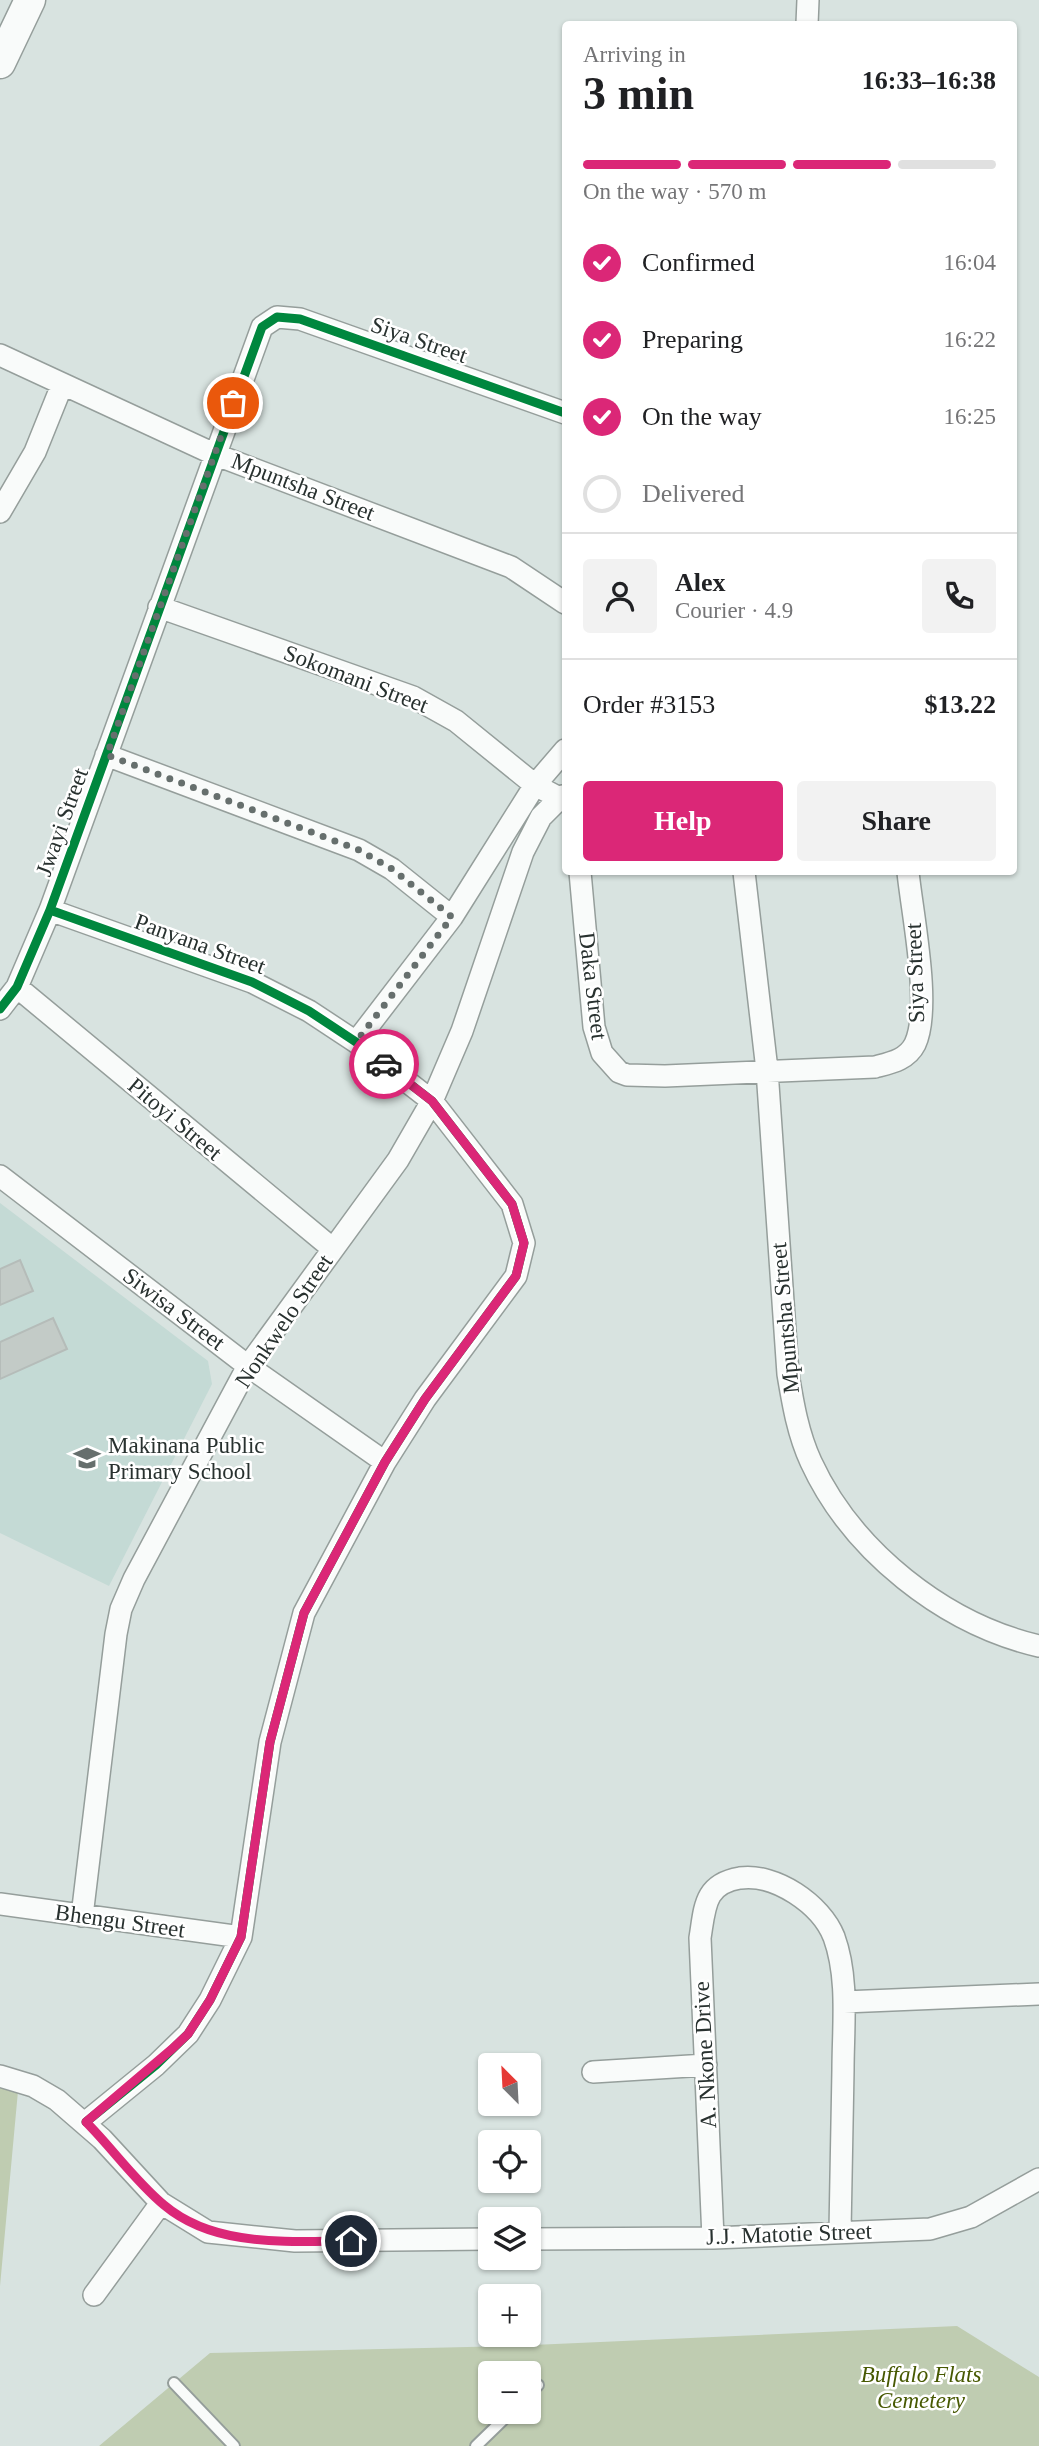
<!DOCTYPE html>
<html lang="en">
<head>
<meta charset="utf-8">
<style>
	body { margin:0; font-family:Georgia,serif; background:#f2f2f2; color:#202124; height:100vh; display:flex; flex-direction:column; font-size:26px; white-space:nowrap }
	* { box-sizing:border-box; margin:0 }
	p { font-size:23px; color:#757577 }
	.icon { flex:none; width:38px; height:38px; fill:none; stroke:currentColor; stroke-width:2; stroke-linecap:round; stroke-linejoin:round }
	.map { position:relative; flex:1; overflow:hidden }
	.panel { position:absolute; left:562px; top:21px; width:455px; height:854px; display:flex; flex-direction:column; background:#fff; border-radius:7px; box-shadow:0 2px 5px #0004 }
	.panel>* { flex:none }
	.needle { width:46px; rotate:336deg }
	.tools { position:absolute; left:478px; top:2053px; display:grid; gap:14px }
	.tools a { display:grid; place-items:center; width:63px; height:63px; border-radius:7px; background:#fff; box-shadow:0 2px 5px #0004; font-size:35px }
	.pin { position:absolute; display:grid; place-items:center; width:60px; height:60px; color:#fff; margin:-30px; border:4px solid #fff; border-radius:50%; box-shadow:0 2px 7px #0007 }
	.courier { position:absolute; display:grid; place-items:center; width:70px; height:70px; margin:-35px; border:5px solid #db2777; border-radius:50%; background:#fff; color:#222; box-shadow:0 2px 9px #0007 }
	.headline em { font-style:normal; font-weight:700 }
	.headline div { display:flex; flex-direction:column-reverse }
	.headline { display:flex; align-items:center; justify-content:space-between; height:119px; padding:0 21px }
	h1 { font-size:46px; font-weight:700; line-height:52px }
	.bar { display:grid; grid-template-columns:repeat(4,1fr); gap:10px 7px; align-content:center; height:84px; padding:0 21px }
	.bar i { height:9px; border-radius:5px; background:#e0e0e0 }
	.bar .current { background:#db2777 }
	.bar p { grid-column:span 4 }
	.line { display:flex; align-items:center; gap:18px; padding:0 21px; border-top:2px solid #e0e0e0 }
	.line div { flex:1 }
	.round { display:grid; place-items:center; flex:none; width:74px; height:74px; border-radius:7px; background:#f2f2f2 }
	ol { padding:0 21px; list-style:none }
	li { display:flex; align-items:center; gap:21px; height:77px }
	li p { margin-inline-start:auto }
	li .icon { padding:7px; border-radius:50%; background:#db2777; color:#fff; stroke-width:4 }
	li:last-child { color:#757577 }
	li i { width:38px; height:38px; border:4px solid #e0e0e0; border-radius:50% }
	.action { display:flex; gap:14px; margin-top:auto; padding:14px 21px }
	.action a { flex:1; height:80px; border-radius:7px; background:#db2777; color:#fff; font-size:28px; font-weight:700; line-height:80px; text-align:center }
	.action a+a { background:#f2f2f2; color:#202124 }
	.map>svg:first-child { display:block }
	.built { fill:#c4dad5 }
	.green { fill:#bfccb1; fill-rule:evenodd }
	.building { fill:#c3cbc7; stroke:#b5bcb9; stroke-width:2 }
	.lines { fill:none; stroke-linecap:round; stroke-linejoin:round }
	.lane-casing { stroke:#959e9b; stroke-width:14 }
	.street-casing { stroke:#959e9b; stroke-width:24 }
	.secondary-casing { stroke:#959e9b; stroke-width:33 }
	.lane { stroke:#f9fbfa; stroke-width:10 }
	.street { stroke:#f9fbfa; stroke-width:21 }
	.secondary { stroke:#f9fbfa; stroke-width:30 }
	.cycleway-casing { stroke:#fff; stroke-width:13 }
	.cycleway { stroke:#00873e; stroke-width:9 }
	.done { stroke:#666f6d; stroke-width:7; stroke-dasharray:0 12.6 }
	.route { stroke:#db2777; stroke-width:9 }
	.labels { text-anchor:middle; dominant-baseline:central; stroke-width:5; stroke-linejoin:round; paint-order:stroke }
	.street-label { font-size:23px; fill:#28312f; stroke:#fff }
	.poi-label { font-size:23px; fill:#28312f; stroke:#fff; text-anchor:start }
	.park-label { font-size:23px; font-style:italic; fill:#475902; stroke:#fff }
</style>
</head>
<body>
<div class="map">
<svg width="1039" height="2446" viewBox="0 0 1039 2446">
	<rect width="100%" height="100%" fill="#d8e3e0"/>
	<path class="built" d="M0,1203L208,1361L212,1384L109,1586L0,1533Z"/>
	<path class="green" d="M0,2088L18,2091L0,2286Z
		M957,2326L1039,2377V2446H99L210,2353L510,2346ZM490,2373H528V2412H490Z"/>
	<path class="building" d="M20,1260L33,1291L0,1305V1269Z
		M53,1318L67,1349L0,1379V1342Z"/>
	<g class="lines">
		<g class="lane-casing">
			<path id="lane" d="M174,2383L234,2446
				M528,2394L538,2385
				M476,2446L511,2412"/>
		</g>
		<g class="street-casing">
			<path id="street" d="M807,24L808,0
				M0,355L214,454L511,567L565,603
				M0,512L35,452L62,385
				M159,607L413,697L456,721L535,785L565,801
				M106,755L359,850L392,869L452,917
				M580,872L594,1027L602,1053L619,1072L627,1075L665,1076L875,1067C890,1063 907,1060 915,1044C932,1008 912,913 908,872
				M744,872L767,1070L788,1374C793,1404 798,1434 811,1462C852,1551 944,1624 1039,1646
				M50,910L252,982L309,1011L356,1042L432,1101L512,1204L524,1243L516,1276L425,1399L385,1462L304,1613L270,1742L241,1937L210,2000L188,2034L156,2065L86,2122
				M17,987L333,1249
				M0,1009L17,987L50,910L262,327L277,317L300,319L565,413
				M356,1042L452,917L535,785L565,750
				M0,1176L248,1366L385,1462
				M0,1904L241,1937
				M82,1916L116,1634L121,1609L134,1579L248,1366L398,1160L432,1101L462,1031L523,852L541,817L562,796
				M844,2002L1039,1994
				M593,2072L706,2065
				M0,2076L33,2086L57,2100L102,2139L161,2203L208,2232L295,2241L490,2239
				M713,2238L700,1938C705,1907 704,1884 740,1878C775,1873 821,1904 834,1937C849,1978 843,2027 843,2070C842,2124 841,2177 840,2231
				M528,2239L713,2238L930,2229L971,2217L1039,2179
				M94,2295L161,2203"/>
		</g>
		<g class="secondary-casing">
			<path id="secondary" d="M0,63L30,0"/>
		</g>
		<use href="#lane" class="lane"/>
		<use href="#street" class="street"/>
		<use href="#secondary" class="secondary"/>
		<g class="cycleway-casing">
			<path id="cycleway" d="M50,910L252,982L309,1011L356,1042L432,1101L512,1204L524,1243L516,1276L425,1399L385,1462L304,1613L270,1742L241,1937L210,2000L188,2034L156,2065L86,2122
				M0,1009L17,987L50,910L262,327L277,317L300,319L565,413"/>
		</g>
		<use href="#cycleway" class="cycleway"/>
	</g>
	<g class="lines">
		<path class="done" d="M233,403L107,755L359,850L392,869L452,917L356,1042L384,1064"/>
		<path class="route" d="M351,2241C288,2241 215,2248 164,2205C135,2181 112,2148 86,2122L172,2049L188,2034L210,2000L241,1937L270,1742L304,1613L385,1462L425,1399L516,1276L524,1243L512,1204L432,1101L384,1064"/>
	</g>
	<defs>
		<g id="school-bare" transform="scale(2.1)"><path d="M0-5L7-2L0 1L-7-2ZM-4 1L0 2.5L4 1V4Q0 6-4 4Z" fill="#666f6d" stroke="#fff" stroke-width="2.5" paint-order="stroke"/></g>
	</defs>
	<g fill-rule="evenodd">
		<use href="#school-bare" x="87" y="1458"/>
	</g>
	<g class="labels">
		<g class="street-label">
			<text transform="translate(419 340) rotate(19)">Siya Street</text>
			<text transform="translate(303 487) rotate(21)">Mpuntsha Street</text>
			<text transform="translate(356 679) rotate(21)">Sokomani Street</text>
			<text transform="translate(62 822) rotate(-70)">Jwayi Street</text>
			<text transform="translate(200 944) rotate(20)">Panyana Street</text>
			<text transform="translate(915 973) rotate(-92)">Siya Street</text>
			<text transform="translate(593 986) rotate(83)">Daka Street</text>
			<text transform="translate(175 1119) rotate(40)">Pitoyi Street</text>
			<text transform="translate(174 1309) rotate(37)">Siwisa Street</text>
			<text transform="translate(785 1318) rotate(-95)">Mpuntsha Street</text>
			<text transform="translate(284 1321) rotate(-56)">Nonkwelo Street</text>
			<text transform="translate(120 1921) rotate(8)">Bhengu Street</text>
			<text transform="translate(705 2055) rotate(-93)">A. Nkone Drive</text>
			<text transform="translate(789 2234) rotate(-2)">J.J. Matotie Street</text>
		</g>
		<g class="poi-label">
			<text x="108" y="1445">Makinana Public<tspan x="108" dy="26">Primary School</tspan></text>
		</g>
		<g class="park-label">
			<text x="921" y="2374">Buffalo Flats<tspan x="921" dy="26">Cemetery</tspan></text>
		</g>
	</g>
</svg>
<div class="tools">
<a><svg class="needle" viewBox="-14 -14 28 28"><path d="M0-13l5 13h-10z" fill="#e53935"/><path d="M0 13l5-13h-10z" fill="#757577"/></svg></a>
<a><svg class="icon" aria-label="locate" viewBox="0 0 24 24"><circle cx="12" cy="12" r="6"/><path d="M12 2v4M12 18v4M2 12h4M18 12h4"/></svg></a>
<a><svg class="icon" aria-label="layers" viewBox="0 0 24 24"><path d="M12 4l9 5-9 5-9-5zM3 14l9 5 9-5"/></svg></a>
<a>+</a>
<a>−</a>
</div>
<div class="pin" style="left:233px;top:403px;background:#ea580c"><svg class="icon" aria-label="bag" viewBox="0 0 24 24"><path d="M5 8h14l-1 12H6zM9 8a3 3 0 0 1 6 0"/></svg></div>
<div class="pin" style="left:351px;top:2241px;background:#1f2937"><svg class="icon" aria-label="home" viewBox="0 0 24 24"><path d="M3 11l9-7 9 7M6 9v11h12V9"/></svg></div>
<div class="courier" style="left:384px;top:1064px"><svg class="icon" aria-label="car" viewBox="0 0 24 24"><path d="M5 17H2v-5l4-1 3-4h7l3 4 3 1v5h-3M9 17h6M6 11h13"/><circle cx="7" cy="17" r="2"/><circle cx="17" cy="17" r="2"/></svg></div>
<section class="panel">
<div class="headline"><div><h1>3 min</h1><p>Arriving in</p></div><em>16:33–16:38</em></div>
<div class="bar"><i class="current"></i><i class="current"></i><i class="current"></i><i></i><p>On the way · 570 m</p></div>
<ol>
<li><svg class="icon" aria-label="check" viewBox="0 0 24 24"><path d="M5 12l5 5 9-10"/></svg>Confirmed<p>16:04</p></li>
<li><svg class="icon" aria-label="check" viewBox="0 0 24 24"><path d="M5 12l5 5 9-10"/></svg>Preparing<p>16:22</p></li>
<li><svg class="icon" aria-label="check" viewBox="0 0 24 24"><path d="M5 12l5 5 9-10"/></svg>On the way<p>16:25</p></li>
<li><i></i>Delivered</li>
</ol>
<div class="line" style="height:126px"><a class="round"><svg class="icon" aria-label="person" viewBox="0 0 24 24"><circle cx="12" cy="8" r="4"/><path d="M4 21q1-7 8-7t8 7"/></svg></a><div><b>Alex</b><p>Courier · 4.9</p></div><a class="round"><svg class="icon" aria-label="phone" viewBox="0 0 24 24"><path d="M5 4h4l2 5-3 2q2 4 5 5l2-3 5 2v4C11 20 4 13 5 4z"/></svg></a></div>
<div class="line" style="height:91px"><div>Order #3153</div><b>$13.22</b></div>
<div class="action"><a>Help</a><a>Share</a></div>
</section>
</div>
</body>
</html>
